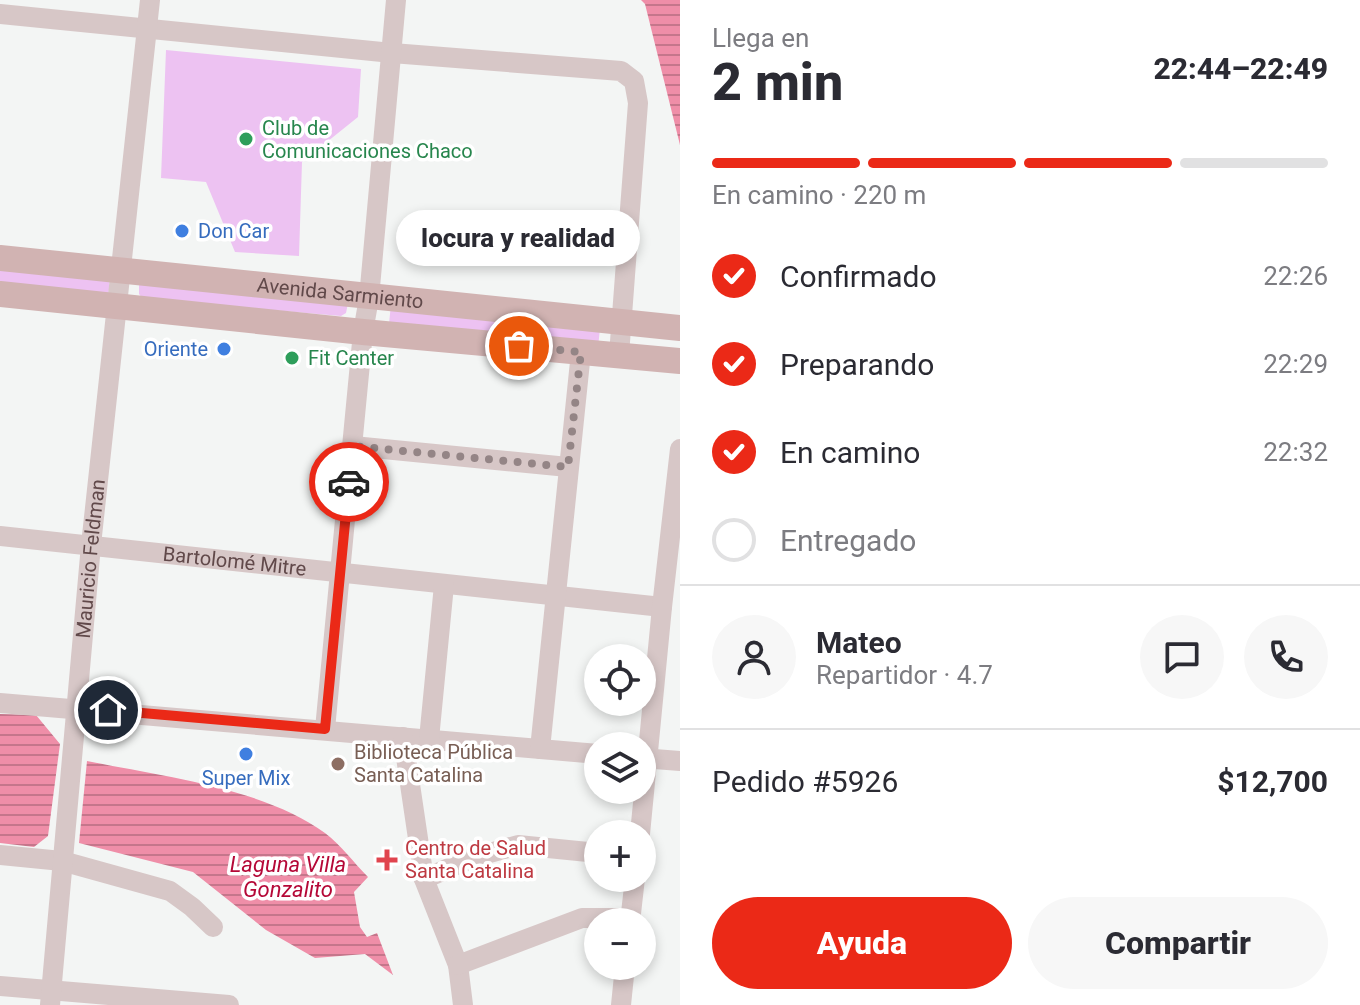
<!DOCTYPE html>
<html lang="es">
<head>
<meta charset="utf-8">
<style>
	body { margin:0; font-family:Roboto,sans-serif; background:#f7f7f7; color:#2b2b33; height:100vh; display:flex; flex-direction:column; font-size:30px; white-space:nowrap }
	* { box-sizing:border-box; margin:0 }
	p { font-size:26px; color:#7c7c81 }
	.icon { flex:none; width:44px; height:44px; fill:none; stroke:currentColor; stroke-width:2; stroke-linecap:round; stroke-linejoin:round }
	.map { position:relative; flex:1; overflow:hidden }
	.details { display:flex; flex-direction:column; background:#fff; width:680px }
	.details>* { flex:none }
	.tools { position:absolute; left:584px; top:644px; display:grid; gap:16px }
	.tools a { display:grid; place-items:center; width:72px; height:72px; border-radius:50%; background:#fff; box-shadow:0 4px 12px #0003; font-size:40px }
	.pin { position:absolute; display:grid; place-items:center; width:68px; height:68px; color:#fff; margin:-34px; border:4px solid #fff; border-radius:50%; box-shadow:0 2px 8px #0007 }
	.courier { position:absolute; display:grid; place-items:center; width:80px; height:80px; margin:-40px; border:6px solid #eb2917; border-radius:50%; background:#fff; color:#222; box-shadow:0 2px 10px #0007 }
	.bubble { position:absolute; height:56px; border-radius:28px; background:#fff; box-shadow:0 4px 12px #0003; font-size:26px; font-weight:800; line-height:56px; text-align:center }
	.head em { font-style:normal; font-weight:800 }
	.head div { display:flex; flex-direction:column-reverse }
	.head { display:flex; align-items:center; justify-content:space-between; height:136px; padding:0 32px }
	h1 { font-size:52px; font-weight:800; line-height:60px }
	.bar { display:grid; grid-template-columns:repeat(4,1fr); gap:12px 8px; align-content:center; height:96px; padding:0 32px }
	.bar i { height:10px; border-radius:6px; background:#e1e1e2 }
	.bar .current { background:#eb2917 }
	.bar p { grid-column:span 4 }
	.line { display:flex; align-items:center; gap:20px; padding:0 32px; border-top:2px solid #e1e1e2 }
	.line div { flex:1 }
	.round { display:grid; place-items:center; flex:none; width:84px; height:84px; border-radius:42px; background:#f7f7f7 }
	ol { padding:0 32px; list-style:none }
	li { display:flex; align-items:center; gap:24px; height:88px }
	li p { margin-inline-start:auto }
	li .icon { padding:8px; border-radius:50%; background:#eb2917; color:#fff; stroke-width:4 }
	li:last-child { color:#7c7c81 }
	li i { width:44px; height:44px; border:4px solid #e1e1e2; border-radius:50% }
	.button { display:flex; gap:16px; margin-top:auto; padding:16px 32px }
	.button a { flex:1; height:92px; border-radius:48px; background:#eb2917; color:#fff; font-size:32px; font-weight:800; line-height:92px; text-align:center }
	.button a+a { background:#f7f7f7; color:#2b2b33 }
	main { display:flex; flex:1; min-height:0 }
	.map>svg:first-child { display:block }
	.green { fill:#edc2f2 }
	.water { fill:url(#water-rules) }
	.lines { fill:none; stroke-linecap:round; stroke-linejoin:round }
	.minor { stroke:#d7c7c7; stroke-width:20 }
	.major { stroke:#d1b3b2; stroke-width:26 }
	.done { stroke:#948586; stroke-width:8; stroke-dasharray:0 14.4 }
	.route { stroke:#eb2917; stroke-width:10 }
	.leisure-dot { fill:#2e9e5b; stroke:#fff; stroke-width:3 }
	.shop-dot { fill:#3f7fe0; stroke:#fff; stroke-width:3 }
	.education-dot { fill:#8d6e63; stroke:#fff; stroke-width:3 }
	.health-dot { fill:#e0444e; stroke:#fff; stroke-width:3 }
	.labels { text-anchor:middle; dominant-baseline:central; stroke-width:7; stroke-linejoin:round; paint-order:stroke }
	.leisure-label { font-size:20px; fill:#27864d; stroke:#fff; text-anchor:start }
	.shop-label { font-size:20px; fill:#366cbe; stroke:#fff; text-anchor:start }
	.street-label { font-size:20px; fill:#61494a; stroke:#fff }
	.education-label { font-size:20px; fill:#785e54; stroke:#fff; text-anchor:start }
	.health-label { font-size:20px; fill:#be3a42; stroke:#fff; text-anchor:start }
	.water-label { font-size:22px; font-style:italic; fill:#b50837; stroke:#fff }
</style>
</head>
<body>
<main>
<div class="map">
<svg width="680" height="1005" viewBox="0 0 680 1005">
	<defs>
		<pattern id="water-rules" width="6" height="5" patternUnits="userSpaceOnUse" patternTransform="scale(2)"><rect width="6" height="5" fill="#ef8ea8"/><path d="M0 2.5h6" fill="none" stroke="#c5768b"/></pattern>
	</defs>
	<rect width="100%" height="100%" fill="#f3f5f4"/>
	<path class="green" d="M166,50L361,69L358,117L302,162L299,256L235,252L206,182L161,178Z
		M0,268L110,280L108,298L0,287Z
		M139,284L348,303L346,313L341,316L143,299L139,294Z
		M391,304L600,328L598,348L389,324Z"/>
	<path class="water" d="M641,0H680V145L645,4Z
		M0,714L36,715L60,744L48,836L34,847L0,843Z
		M87,761C161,776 264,788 325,833C341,845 354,863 368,877L354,892L360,927L367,937L377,933L393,975L365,954L315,958L266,930L193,872L79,843Z"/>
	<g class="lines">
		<g class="minor">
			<path d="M0,14L392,53L621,71L634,81L638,103L619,355"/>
			<path d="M353,446L568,467"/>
			<path id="s1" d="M0,536L662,607"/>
			<path d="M0,703L598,754"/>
			<path d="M325,729L363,332L369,298L396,0"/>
			<path d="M403,737L424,879L458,965L463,1005"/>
			<path d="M429,739L444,585"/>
			<path d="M540,749L581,352"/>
			<path d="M642,758L680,761"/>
			<path d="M640,834L662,607L680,449"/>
			<path d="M0,855L62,861L170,891L192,907L213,927"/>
			<path d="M424,879L472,858L518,845L598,853"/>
			<path d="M630,922L635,878"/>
			<path d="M458,965L582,918H630"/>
			<path d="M0,986L229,1005"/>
			<path id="s2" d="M50,1005L91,545L150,0"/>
			<path d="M621,1005L625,966"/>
		</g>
		<g class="major">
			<path id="s3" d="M0,258L680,328"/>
			<path d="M0,294L363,332L680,361"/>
		</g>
	</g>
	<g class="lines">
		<path class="done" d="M349,482L353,446L568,467L581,352L519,346"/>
		<path class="route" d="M108,710L325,729L349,482"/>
	</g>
	<g class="leisure-dot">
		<circle cx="246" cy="139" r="8"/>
		<circle cx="292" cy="358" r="8"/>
	</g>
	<g class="shop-dot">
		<circle cx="182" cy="231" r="8"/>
		<circle cx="224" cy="349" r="8"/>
		<circle cx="246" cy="754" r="8"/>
	</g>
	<circle class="education-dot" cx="338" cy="764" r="8"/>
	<path class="health-dot" d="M383 848h8v8h8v8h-8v8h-8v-8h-8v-8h8z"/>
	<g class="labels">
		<g class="leisure-label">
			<text x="262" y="128">Club de<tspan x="262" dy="23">Comunicaciones Chaco</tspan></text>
			<text x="308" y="358">Fit Center</text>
		</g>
		<g class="shop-label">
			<text x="198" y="231">Don Car</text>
			<text x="208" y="349" text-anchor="end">Oriente</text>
			<text x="246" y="778" text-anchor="middle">Super Mix</text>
		</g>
		<g class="street-label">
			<text stroke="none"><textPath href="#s3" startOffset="342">Avenida Sarmiento</textPath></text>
			<text stroke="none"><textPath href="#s2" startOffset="448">Mauricio Feldman</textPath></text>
			<text stroke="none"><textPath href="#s1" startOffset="236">Bartolomé Mitre</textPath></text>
		</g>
		<g class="education-label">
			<text x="354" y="752">Biblioteca Pública<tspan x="354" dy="23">Santa Catalina</tspan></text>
		</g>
		<g class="health-label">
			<text x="405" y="848">Centro de Salud<tspan x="405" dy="23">Santa Catalina</tspan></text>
		</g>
		<g class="water-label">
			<text x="288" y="864">Laguna Villa<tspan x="288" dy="25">Gonzalito</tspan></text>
		</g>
	</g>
</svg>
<div class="tools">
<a><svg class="icon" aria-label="locate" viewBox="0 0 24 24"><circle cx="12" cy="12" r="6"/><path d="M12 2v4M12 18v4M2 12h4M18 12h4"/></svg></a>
<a><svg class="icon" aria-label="layers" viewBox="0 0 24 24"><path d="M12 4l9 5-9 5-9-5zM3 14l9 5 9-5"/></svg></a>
<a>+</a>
<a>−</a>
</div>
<div class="pin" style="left:519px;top:346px;background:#ea580c"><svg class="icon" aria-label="bag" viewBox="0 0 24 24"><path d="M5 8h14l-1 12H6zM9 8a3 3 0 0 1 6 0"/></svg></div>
<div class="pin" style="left:108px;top:710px;background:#1f2937"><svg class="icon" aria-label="home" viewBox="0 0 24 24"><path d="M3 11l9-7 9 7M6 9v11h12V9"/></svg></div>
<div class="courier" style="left:349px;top:482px"><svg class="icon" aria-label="car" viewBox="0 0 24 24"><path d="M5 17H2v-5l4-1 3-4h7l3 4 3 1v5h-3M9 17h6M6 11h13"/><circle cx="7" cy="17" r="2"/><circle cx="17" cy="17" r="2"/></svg></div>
<div class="bubble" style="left:396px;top:210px;width:244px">locura y realidad</div>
</div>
<section class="details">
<div class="head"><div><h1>2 min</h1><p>Llega en</p></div><em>22:44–22:49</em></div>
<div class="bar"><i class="current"></i><i class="current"></i><i class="current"></i><i></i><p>En camino · 220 m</p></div>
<ol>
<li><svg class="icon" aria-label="check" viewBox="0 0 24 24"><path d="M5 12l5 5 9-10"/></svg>Confirmado<p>22:26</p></li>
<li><svg class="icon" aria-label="check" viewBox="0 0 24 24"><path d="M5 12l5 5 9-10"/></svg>Preparando<p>22:29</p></li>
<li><svg class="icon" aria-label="check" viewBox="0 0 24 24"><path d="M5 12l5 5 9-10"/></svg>En camino<p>22:32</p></li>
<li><i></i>Entregado</li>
</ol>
<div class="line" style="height:144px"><a class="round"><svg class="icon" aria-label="person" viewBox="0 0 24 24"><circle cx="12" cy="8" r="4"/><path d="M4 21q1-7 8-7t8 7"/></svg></a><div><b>Mateo</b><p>Repartidor · 4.7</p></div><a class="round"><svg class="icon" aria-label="chat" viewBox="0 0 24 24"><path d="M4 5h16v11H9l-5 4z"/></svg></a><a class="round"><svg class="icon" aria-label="phone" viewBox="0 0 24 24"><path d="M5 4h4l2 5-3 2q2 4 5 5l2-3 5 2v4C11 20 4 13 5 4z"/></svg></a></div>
<div class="line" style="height:104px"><div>Pedido #5926</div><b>$12,700</b></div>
<div class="button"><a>Ayuda</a><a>Compartir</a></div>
</section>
</main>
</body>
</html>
